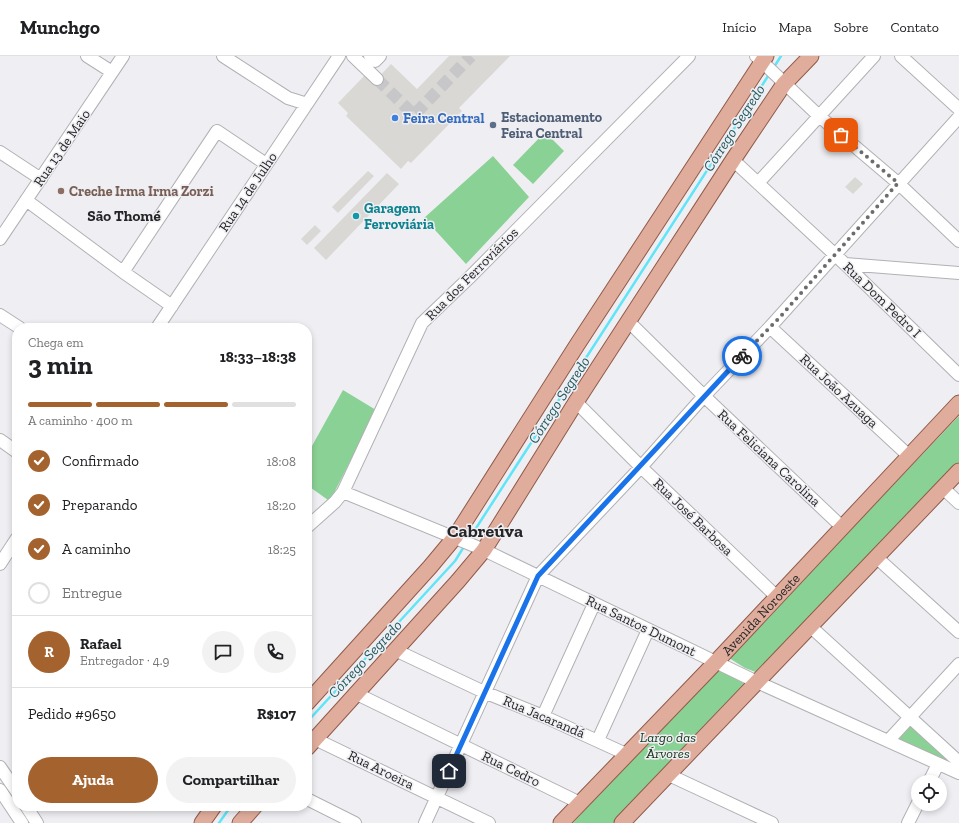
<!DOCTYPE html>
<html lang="pt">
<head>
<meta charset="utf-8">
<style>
	body { margin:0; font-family:"Zilla Slab",serif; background:#f2f2f2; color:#202124; height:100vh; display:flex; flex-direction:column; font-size:15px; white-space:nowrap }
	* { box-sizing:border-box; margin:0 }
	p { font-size:13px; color:#757577 }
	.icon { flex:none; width:22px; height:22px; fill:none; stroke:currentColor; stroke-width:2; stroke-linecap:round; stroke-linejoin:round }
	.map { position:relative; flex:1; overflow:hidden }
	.details { position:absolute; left:12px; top:267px; width:300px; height:488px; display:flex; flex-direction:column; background:#fff; border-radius:16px; box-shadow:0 2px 6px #0003 }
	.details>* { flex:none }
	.fabs { position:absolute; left:911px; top:719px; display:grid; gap:8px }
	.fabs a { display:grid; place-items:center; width:36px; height:36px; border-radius:50%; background:#fff; box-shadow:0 2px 6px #0003; font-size:20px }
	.pin { position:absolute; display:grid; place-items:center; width:34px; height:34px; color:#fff; margin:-17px; border-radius:8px; box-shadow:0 2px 6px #0006 }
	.courier { position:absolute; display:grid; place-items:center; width:40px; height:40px; margin:-20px; border:3px solid #1a73e8; border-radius:50%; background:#fff; color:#222; box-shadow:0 1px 5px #0007 }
	.summary em { font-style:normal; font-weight:800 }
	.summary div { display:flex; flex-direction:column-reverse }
	.summary { display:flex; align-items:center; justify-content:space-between; height:68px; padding:0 16px }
	h1 { font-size:26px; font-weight:800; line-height:30px }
	.bar { display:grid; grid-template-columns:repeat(4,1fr); gap:6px 4px; align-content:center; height:48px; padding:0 16px }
	.bar i { height:5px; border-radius:3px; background:#e0e0e0 }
	.bar .selected { background:#a3622e }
	.bar p { grid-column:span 4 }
	.line { display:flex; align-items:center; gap:10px; padding:0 16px; border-top:1px solid #e0e0e0 }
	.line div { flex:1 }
	.round { display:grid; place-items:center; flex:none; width:42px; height:42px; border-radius:21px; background:#f2f2f2 }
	ol { padding:0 16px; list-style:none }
	li { display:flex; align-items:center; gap:12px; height:44px }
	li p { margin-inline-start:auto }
	li .icon { padding:4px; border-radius:50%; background:#a3622e; color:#fff; stroke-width:4 }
	li:last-child { color:#757577 }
	li i { width:22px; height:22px; border:2px solid #e0e0e0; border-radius:50% }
	.primary-button { display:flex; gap:8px; margin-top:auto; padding:8px 16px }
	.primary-button a { flex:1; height:46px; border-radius:24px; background:#a3622e; color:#fff; font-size:16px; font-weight:800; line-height:46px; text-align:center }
	.primary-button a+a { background:#f2f2f2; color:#202124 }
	header { display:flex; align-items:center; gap:24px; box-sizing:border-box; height:56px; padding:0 20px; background:#fff; border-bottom:1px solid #e0e0e0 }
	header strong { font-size:19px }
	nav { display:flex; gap:22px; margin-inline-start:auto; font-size:14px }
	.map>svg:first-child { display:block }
	.green { fill:#8ad195 }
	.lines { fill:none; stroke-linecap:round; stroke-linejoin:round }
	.stream { stroke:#5fe5f8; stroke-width:2.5 }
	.building { fill:#dad8d4 }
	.minor-tunnel { stroke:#c7c7ca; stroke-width:12; stroke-dasharray:12 6; stroke-linecap:butt }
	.minor-casing { stroke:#b1b1b5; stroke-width:14 }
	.major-casing { stroke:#915a49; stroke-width:17 }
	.minor { stroke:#fff; stroke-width:12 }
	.major { stroke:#e0ad9d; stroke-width:15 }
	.done { stroke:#6c6c6e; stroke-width:4; stroke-dasharray:0 7.2 }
	.route { stroke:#1a73e8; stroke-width:5 }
	.shop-dot { fill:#3f7fe0; stroke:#efeff3; stroke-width:1.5 }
	.service-dot { fill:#5c6f8a; stroke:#efeff3; stroke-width:1.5 }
	.education-dot { fill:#8d6e63; stroke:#efeff3; stroke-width:1.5 }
	.culture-dot { fill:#0f9aa8; stroke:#efeff3; stroke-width:1.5 }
	.labels { text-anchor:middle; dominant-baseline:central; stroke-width:3; stroke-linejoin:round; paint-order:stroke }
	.service-label { font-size:14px; font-weight:bold; fill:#4e5e75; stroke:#efeff3; text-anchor:start }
	.shop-label { font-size:14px; font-weight:bold; fill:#366cbe; stroke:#efeff3; text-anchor:start }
	.street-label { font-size:14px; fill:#252527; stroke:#efeff3 }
	.education-label { font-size:14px; font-weight:bold; fill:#785e54; stroke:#efeff3; text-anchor:start }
	.culture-label { font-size:14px; font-weight:bold; fill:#0d838f; stroke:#efeff3; text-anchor:start }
	.park-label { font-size:14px; font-style:italic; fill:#15351b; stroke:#efeff3 }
	.water-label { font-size:15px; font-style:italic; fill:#215961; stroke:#efeff3 }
	.neighbourhood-label { font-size:15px; font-weight:bold; fill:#252527; stroke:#efeff3 }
	.district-label { font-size:18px; font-weight:bold; fill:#252527; stroke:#efeff3 }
</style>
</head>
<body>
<header>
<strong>Munchgo</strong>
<nav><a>Início</a><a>Mapa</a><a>Sobre</a><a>Contato</a></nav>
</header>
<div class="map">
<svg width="959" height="767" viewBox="0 0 959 767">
	<rect width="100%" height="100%" fill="#efeff3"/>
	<path class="green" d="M545,76L564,95L533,128L513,109Z
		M493,100L529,141L466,208L424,162Z
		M343,334L376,354L334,437L328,444L307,429V399Z
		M959,360V406L758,617L745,612L729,602Z
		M718,613L747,629L617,767H573L627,708Z
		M910,667L959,714L896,683Z"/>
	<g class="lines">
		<path class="stream" d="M774,11L781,0
			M469,483L770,17
			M307,666L455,505L465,489
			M219,767L231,750"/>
	</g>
	<path class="building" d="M449,0H510L459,52L462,55L411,107L408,105L401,113L346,60L348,57L338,47L365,19L373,27L391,8L417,33Z
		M368,115L374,120L338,157L332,151Z
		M387,117L399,128L326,204L314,192Z
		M855,121L863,128L853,138L845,131Z
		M315,169L321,175L307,189L301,183Z"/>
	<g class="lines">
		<path class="minor-tunnel" d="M377,23L414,59L471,0"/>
		<g class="minor-casing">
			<path id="minor" d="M87,0L112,16
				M223,0L288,42L307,48
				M353,0L377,23
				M370,0L375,5L380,0
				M756,0L819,60L898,127L959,185
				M901,0L959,53
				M0,96L41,123
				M733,104L845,208L959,319
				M758,127L874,0
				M26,144L123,216L172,250
				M0,183L123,0
				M845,208L959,217
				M123,216L217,75L266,108
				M0,259L20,272
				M629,266L704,340L842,471
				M770,271L909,400
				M157,272L339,0
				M576,346L641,411L777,541
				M0,384L17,396
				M943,432L959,447
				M343,436L482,493L757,626L959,717
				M307,471L335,446L343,436L422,267L469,222L689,0
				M876,501L959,576
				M0,508L17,482
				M811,571L959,706
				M395,594L484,636L543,660L626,698
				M355,637L580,747
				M543,660L594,548
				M315,683L489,767
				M598,684L648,574
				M888,685L959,608
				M0,711L17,736
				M669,719L772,767
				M929,726L938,708
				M0,734L22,767
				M307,743L355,767
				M26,750L37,767
				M425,767L538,520L641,411L704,340L770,271L959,61
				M908,767L918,747"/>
		</g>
		<g class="major-casing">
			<g id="major">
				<path d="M307,647L430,511L455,481L577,289L766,0"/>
				<path d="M307,692L458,525L484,494L576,346L733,104L784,28L811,0"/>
				<path d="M202,767L214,750"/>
				<path d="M240,767L255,750"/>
				<path id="s1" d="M561,767L715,607L959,347"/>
				<path d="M622,767L959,415"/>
			</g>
		</g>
		<use href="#minor" class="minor"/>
		<use href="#major" class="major"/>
	</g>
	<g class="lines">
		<path class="done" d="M742,300L780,261L898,127L841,79"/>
		<path class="route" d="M449,715L538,520L742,300"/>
	</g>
	<circle class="shop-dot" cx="395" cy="62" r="4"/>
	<circle class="service-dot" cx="493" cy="69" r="4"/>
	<circle class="education-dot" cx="61" cy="135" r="4"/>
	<circle class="culture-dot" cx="356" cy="160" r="4"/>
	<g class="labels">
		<g class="service-label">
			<text x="501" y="61">Estacionamento<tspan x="501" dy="16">Feira Central</tspan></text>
		</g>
		<g class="shop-label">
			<text x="403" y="62">Feira Central</text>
		</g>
		<g class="street-label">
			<text transform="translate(62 92) rotate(-56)">Rua 13 de Maio</text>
			<text transform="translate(248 136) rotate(-56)">Rua 14 de Julho</text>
			<text transform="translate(472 218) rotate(-45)">Rua dos Ferroviários</text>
			<text transform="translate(882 244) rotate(44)">Rua Dom Pedro I</text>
			<text transform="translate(839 335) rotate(43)">Rua João Azuaga</text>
			<text transform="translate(769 402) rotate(43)">Rua Feliciana Carolina</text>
			<text transform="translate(693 461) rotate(44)">Rua José Barbosa</text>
			<text stroke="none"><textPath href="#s1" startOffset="289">Avenida Noroeste</textPath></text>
			<text transform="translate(641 570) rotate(26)">Rua Santos Dumont</text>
			<text transform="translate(544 661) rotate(23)">Rua Jacarandá</text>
			<text transform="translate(511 713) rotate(26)">Rua Cedro</text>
			<text transform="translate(381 714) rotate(26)">Rua Aroeira</text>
		</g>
		<g class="education-label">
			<text x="69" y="135">Creche Irma Irma Zorzi</text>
		</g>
		<g class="culture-label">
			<text x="364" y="152">Garagem<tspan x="364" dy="16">Ferroviária</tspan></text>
		</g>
		<g class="park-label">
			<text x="668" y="681">Largo das<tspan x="668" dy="16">Árvores</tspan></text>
		</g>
		<g class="water-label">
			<text transform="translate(734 72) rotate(-57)">Córrego Segredo</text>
			<text transform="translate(559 344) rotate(-57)">Córrego Segredo</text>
			<text transform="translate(365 603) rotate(-47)">Córrego Segredo</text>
		</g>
		<g class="neighbourhood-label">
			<text x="124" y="160">São Thomé</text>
		</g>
		<g class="district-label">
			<text x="485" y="475">Cabreúva</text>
		</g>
	</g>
</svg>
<div class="fabs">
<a><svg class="icon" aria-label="locate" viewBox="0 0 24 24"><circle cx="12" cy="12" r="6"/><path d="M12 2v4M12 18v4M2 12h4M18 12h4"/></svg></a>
</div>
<div class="pin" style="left:841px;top:79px;background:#ea580c"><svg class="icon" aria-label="bag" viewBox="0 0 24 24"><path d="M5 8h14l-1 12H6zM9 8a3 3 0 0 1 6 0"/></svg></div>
<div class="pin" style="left:449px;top:715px;background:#1f2937"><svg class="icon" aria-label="home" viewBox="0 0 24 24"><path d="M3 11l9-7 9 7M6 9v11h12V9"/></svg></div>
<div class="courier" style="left:742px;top:300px"><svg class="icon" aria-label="bike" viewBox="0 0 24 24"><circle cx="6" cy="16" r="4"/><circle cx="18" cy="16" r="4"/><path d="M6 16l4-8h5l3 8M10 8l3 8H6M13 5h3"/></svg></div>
<section class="details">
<div class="summary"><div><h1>3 min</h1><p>Chega em</p></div><em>18:33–18:38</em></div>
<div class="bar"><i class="selected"></i><i class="selected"></i><i class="selected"></i><i></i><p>A caminho · 400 m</p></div>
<ol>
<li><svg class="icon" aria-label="check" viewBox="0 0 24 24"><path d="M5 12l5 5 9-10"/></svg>Confirmado<p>18:08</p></li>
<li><svg class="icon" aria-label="check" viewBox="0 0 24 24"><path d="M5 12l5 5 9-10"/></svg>Preparando<p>18:20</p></li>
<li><svg class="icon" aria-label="check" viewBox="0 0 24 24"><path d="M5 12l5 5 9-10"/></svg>A caminho<p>18:25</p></li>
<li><i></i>Entregue</li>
</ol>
<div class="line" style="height:72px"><b class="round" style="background:#a3622e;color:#fff">R</b><div><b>Rafael</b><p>Entregador · 4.9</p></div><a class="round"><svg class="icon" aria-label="chat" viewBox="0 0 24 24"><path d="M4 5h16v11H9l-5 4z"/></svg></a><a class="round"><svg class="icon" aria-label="phone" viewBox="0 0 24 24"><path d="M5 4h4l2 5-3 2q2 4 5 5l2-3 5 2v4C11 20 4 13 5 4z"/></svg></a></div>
<div class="line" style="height:52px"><div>Pedido #9650</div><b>R$107</b></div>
<div class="primary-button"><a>Ajuda</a><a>Compartilhar</a></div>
</section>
</div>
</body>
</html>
